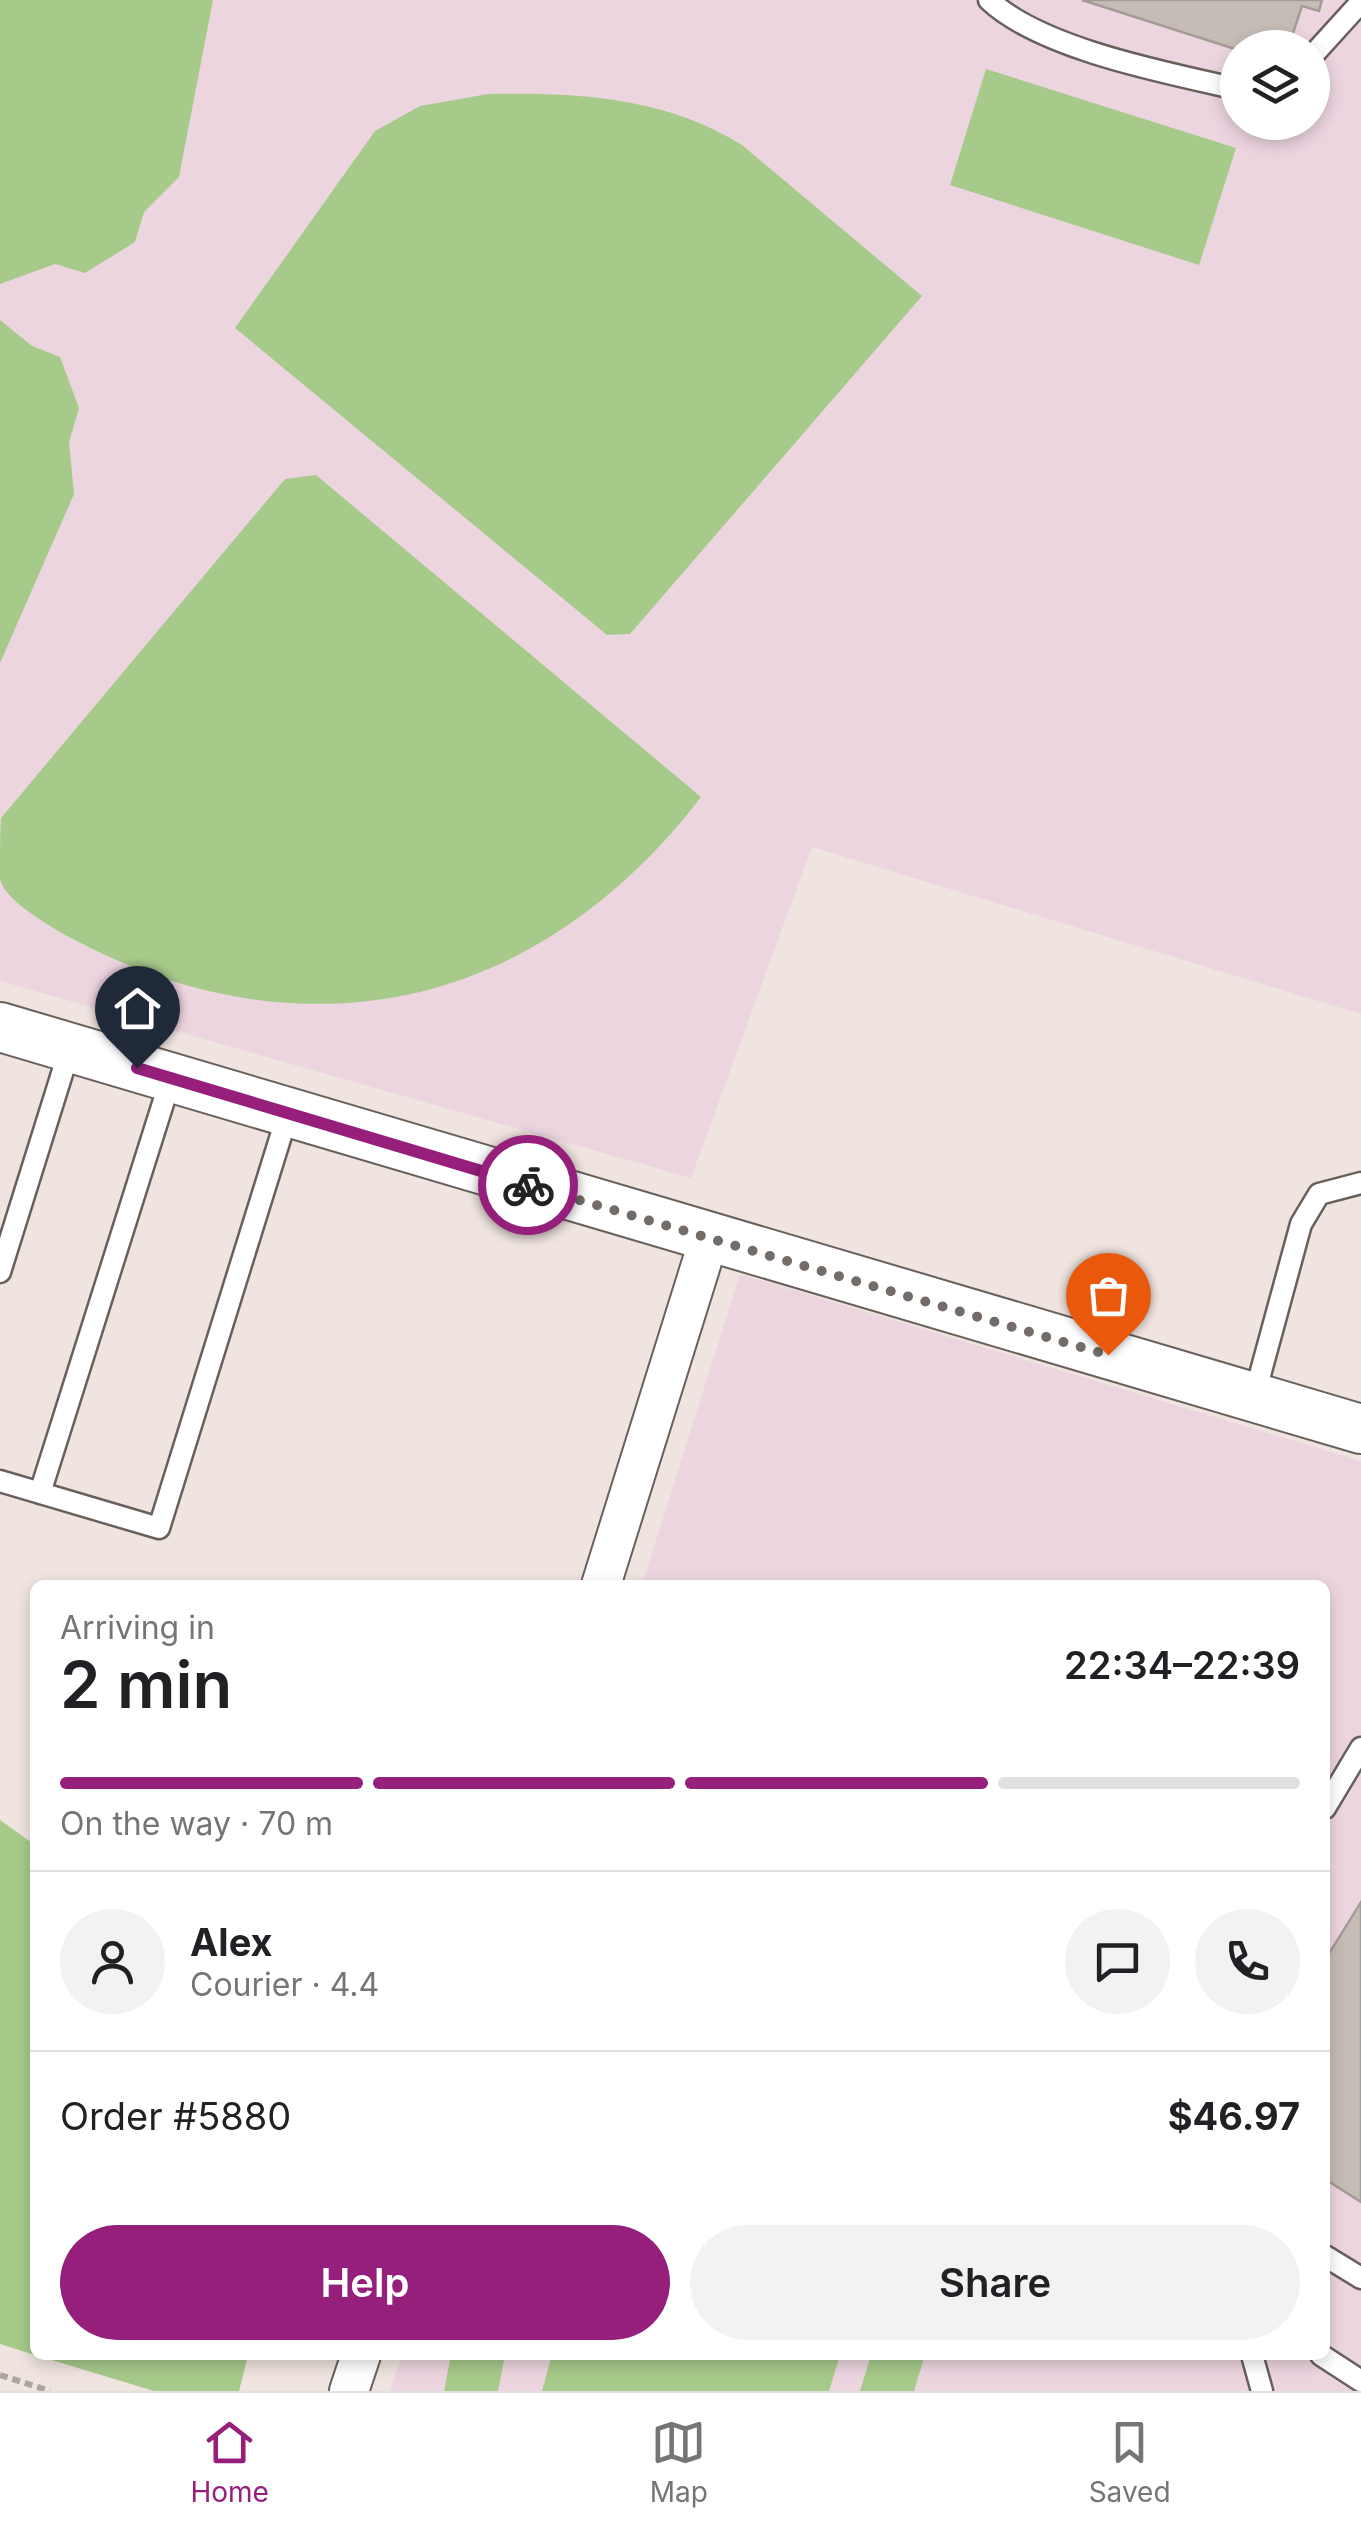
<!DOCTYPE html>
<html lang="en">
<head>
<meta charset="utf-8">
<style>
	body { margin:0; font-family:Inter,sans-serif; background:#f2f2f2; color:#202124; height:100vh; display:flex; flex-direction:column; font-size:38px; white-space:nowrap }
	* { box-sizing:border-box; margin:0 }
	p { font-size:32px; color:#757577 }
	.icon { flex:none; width:55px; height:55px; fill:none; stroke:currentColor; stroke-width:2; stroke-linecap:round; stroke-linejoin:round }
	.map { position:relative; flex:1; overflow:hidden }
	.sheet { position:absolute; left:30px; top:1580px; width:1300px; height:780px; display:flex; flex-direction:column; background:#fff; border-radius:15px; box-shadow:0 5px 15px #0003 }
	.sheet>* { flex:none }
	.controls { position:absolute; left:1220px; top:30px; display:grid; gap:20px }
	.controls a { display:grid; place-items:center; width:110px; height:110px; border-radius:50%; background:#fff; box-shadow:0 5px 15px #0003; font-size:50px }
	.pin { position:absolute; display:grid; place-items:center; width:85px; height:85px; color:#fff; margin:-102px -42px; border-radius:50% 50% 50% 0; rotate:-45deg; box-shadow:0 0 10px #0007 }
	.pin .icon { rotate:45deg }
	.courier { position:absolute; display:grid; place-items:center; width:100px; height:100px; margin:-50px; border:8px solid #951f7b; border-radius:50%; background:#fff; color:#222; box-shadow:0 2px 12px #0007 }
	.summary em { font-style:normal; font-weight:600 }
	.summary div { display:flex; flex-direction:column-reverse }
	.summary { display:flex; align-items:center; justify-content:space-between; height:170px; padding:0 30px }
	h1 { font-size:65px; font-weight:600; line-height:75px }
	.bar { display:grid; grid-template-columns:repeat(4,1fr); gap:15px 10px; align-content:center; height:120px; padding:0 30px }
	.bar i { height:12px; border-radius:8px; background:#e0e0e0 }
	.bar .active { background:#951f7b }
	.bar p { grid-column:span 4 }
	.line { display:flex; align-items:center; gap:25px; padding:0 30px; border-top:2px solid #e0e0e0 }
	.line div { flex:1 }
	.round { display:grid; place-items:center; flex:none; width:105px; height:105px; border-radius:52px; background:#f2f2f2 }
	.cta { display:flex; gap:20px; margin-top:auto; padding:20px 30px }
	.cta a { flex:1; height:115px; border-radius:60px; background:#951f7b; color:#fff; font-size:40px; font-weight:600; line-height:115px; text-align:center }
	.cta a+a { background:#f2f2f2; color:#202124 }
	.menu { display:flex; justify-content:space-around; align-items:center; height:140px; border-top:2px solid #e0e0e0; background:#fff; font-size:28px; color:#757577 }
	.menu a { display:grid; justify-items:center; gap:5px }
	.menu .active { color:#951f7b }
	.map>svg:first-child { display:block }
	.education { fill:#edd5e0; fill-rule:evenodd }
	.green { fill:#a6ca8a }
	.building { fill:#c6bcb6; stroke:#a49b96; stroke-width:2.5 }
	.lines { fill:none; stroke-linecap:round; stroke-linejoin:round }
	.service-casing { stroke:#69605c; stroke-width:25 }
	.minor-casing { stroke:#69605c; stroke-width:42 }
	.tertiary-casing { stroke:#69605c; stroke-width:52 }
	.path { stroke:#ada4a0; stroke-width:6; stroke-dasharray:8 5; stroke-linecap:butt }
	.service { stroke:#fff; stroke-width:20 }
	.minor { stroke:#fff; stroke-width:38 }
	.tertiary { stroke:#fff; stroke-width:48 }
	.done { stroke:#736c69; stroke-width:10; stroke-dasharray:0 18 }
	.route { stroke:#951f7b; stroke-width:12 }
</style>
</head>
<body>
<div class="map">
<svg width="1361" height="2391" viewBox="0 0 1361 2391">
	<rect width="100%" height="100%" fill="#efe4df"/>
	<path class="education" d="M0,0H1361V1014L812,847L691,1178L0,981ZM1238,48H1312V122H1238Z
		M740,1274L1361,1461V2391H390L402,2355H1325V1585H642Z"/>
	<path class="green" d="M0,0H213L179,177L144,212L135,242L85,273L55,264L0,284Z
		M986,69L1236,148L1199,265L950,185Z
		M488,94C576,92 666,97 742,145L922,296L630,634L607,635L235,328L375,131L420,106Z
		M0,320L32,346L60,357L79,408L69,442L74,494L0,663Z
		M316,475L701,797C631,889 535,964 420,992C293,1022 166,993 55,929C39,919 5,899 0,879C0,862 0,835 1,818L285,479Z
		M0,1820L35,1845V2355L0,2344Z
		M35,2355H248L239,2391H154Z
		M451,2355H505L498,2391H444Z
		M552,2355H840L829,2391H542Z
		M871,2355H925L914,2391H860Z"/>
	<path class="building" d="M1082,0H1322L1319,11L1302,6L1288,48L1238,50Z
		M1361,1902V2202L1325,2179V1960Z"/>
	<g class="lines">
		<g class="service-casing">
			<path id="service" d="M989,0C1041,49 1167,73 1238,89
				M1312,56L1361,2
				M0,1272L70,1048
				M1254,1397L1301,1224L1319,1194L1361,1183
				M0,1481L159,1528L288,1113
				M40,1493L171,1078
				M1325,1808L1361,1748
				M1325,2256L1361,2278
				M1252,2355L1262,2391
				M1321,2355L1361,2381"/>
		</g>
		<g class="minor-casing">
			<path id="minor" d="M601,1585L709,1239
				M349,2391L361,2355"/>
		</g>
		<g class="tertiary-casing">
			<path id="tertiary" d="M0,1027L1361,1429"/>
		</g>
		<path class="path" d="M0,2375L50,2391"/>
		<use href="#service" class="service"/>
		<use href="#minor" class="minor"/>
		<use href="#tertiary" class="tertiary"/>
	</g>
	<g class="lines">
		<path class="done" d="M528,1185L1108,1355"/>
		<path class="route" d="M137,1068L528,1185"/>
	</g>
</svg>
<div class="controls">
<a><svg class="icon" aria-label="layers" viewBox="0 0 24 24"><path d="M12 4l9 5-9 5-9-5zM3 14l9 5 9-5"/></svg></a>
</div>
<div class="pin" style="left:1108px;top:1355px;background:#ea580c"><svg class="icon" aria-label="bag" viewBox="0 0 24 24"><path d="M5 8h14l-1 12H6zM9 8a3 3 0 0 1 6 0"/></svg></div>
<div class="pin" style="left:137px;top:1068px;background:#1f2937"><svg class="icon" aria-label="home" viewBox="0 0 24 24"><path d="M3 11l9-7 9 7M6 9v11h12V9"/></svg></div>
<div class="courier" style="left:528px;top:1185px"><svg class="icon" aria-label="bike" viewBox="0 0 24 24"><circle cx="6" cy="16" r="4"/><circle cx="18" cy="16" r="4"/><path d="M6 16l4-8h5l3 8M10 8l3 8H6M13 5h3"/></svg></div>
<section class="sheet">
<div class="summary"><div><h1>2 min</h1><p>Arriving in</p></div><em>22:34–22:39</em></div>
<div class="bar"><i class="active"></i><i class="active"></i><i class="active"></i><i></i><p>On the way · 70 m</p></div>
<div class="line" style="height:180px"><a class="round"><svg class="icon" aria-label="person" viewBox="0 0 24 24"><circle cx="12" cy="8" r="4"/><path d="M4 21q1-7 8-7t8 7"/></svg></a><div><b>Alex</b><p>Courier · 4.4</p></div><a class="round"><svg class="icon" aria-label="chat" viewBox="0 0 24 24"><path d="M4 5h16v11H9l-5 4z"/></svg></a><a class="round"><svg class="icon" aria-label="phone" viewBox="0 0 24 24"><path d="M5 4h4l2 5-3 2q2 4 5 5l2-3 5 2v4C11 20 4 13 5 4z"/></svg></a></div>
<div class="line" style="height:130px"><div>Order #5880</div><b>$46.97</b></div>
<div class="cta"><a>Help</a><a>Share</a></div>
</section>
</div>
<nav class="menu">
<a class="active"><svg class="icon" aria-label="home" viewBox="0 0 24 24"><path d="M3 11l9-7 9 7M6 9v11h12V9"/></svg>Home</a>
<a><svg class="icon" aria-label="map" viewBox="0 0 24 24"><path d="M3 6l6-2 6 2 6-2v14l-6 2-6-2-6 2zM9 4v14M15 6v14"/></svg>Map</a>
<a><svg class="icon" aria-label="saved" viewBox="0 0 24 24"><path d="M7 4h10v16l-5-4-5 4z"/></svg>Saved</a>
</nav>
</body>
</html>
